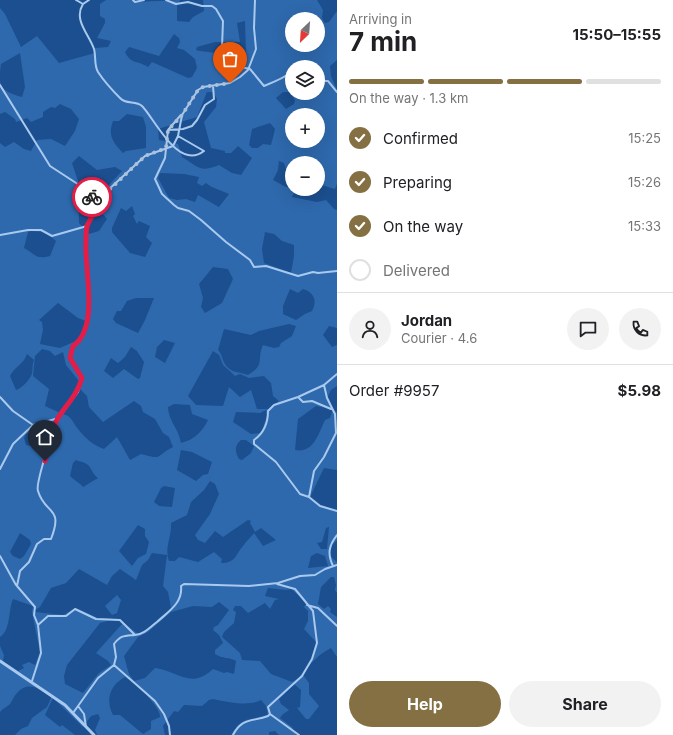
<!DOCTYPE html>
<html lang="en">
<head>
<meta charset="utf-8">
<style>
	body { margin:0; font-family:Inter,sans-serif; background:#f2f2f2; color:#202124; height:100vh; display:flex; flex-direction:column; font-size:15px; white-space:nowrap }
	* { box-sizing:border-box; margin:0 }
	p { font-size:13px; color:#757577 }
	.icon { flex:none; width:22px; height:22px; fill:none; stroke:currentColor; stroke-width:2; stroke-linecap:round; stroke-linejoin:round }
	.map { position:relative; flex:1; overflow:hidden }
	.sheet { display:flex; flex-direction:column; background:#fff; width:336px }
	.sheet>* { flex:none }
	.needle { width:26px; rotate:205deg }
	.controls { position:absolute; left:285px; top:12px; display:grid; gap:8px }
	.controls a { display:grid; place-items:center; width:40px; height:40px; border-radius:50%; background:#fff; box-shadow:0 4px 16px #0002; font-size:20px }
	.pin { position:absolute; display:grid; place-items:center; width:34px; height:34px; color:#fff; margin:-41px -17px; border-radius:50% 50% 50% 0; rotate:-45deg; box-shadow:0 0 4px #0007 }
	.pin .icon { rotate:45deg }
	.courier { position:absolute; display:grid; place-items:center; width:40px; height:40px; margin:-20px; border:3px solid #e11d48; border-radius:50%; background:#fff; color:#222; box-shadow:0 1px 5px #0007 }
	.summary em { font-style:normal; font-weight:700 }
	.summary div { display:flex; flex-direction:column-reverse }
	.summary { display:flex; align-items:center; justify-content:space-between; height:68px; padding:0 12px }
	h1 { font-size:26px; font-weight:700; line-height:30px }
	.bar { display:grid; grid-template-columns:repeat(4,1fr); gap:6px 4px; align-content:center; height:48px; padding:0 12px }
	.bar i { height:5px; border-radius:3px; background:#e0e0e0 }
	.bar .active { background:#847042 }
	.bar p { grid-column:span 4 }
	.line { display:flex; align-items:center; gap:10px; padding:0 12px; border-top:1px solid #e0e0e0 }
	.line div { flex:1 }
	.round { display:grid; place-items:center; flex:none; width:42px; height:42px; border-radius:21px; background:#f2f2f2 }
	ol { padding:0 12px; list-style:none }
	li { display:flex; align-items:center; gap:12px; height:44px }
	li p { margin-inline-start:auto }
	li .icon { padding:4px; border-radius:50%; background:#847042; color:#fff; stroke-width:4 }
	li:last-child { color:#757577 }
	li i { width:22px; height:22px; border:2px solid #e0e0e0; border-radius:50% }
	.cta { display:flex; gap:8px; margin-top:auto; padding:8px 12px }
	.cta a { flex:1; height:46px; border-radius:24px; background:#847042; color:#fff; font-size:16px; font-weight:700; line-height:46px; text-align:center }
	.cta a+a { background:#f2f2f2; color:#202124 }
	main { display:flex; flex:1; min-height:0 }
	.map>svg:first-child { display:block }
	.green { fill:#2e69ad; fill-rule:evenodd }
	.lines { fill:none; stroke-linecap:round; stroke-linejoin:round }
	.minor { stroke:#a9c9ee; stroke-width:2 }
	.tertiary { stroke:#a9c9ee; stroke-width:3 }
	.done { stroke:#afc1d8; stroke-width:4; stroke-dasharray:0 7.2 }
	.route { stroke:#e11d48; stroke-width:5 }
</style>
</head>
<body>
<main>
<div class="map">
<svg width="337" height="735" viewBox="0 0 337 735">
	<rect width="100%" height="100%" fill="#1b4f8f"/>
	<path class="green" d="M106,0H133L135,2L180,0L177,6V21L189,22L193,17L204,11L203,0H317L323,10L322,18L325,23L329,22L337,11V60L330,66L331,76L337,90V184L335,189L318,184V163H292V171L286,169L284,163L279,161L278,170L273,180L286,187L296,189L292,197L317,202L326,200L334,209L337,210V328L329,326L323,335L332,347L337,345V386L331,390L328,396L333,409L337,413V470L324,468L310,497L321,505L337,510V540L332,545L330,554L333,559L337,562V593L335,590L336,585L334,577H331L321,587L318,604L324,609L328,606L331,609L330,612L337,617V657L331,648C319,654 309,664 303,675L309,683V694L319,706L309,719H306L297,708L300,707L301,690L294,684L279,699L281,704L289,710L282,715L280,718L292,727L296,735H279L275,731L269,732V735H231L238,725L246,720L268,715L266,706L261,700C249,707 227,702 213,699L209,700L202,706L184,705L178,712L174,711L163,726L165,735H97L95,730L100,718L98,714L91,716L83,727L53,698L45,715L60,727L62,725L75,735H15L21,729L28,726L32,718L47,707L52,696C41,689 28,680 17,693C14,696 12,701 10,704C7,707 3,708 0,712V646L4,655L3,661L18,671L24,668L22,665L29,662L35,665L40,652L32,612L33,606L13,599C8,611 11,630 0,637V143L5,147L14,142L24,149L31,151L37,140L51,139L65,146L75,131L79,119L71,109L60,104L55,108L51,107L43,112V117L31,122L27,118L16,122L15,119L5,112L0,114V81C2,92 12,94 22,97L25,87L20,53L1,64L0,72V8L5,14L21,47L37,36L59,63L95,53V48L108,47L111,41L97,38L105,23V19L100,16V4ZM292,19H318V45H292ZM245,21L246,53L243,55C236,54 198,52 196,50L197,47L215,42H240L237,23ZM174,34L179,38L180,42L177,48L184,50L195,59L197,68L192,77L188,78L152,62L148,67C138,60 131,65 125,52L129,47L159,56ZM292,67H318V93H292ZM207,92H213L217,99L216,107L204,122L211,148L225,151V153H231L238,146L252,158L241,175L232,173L219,165C199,173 199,167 182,157L178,144L159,140L158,129L197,117ZM283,92H289L295,100L294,104L286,109L276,98ZM127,114L143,117L146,127V148L126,151L123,153C112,142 108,135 113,121H119ZM292,115H318V141H292ZM270,123L275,129L271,145L263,144L258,148H252L249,145L252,129ZM79,156L97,170L115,167L122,171L109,185L98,184L95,205L107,219L99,231L89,234L79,223L78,181L72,163ZM160,173L184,174L199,177L197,183L202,186L206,183C213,189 221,190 229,194L219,207L198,195L195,202L186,199L177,200L169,198L158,178ZM132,206L135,214L133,216L137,224L139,221L150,226L146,237L152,243L145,257L130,253L112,232V228L121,208L126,211ZM31,231L45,232L56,241L50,256C36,260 35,254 24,248L28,232ZM265,232L274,234L282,241L294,245V256L291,273L264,263L262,249ZM213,267L228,269L233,279L222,303L205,313L201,307L203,298L199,284ZM290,289L298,293L303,289C315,293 317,301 312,311L305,314L296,320L283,314V306ZM136,298H154L145,320L138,333L116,323L113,319L117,311H121L127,301ZM58,303L78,318L86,321L78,340L60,348L40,344L43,330L42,322L39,320ZM289,324L296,326L292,336L281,343L279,347L274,348L263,345C256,361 266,364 248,375C240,372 230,373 225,364C222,359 222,354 218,350L224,329L251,335L259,331ZM164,340L175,343L165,363L155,357L157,347ZM131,347L137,351L144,362L140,378L138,379L124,369L113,378L104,371L111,358L118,363L125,357ZM42,349L50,351L55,356L63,352L66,365L79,381L77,391L60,413L45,406L49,389L33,376L35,356ZM213,351L219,355L223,365L235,376L240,374L249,378L264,376L271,383L273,396L279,401L268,409H257L251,390L240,397L229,387L223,406L196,405L188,396ZM27,354L34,360C32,365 33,368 32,373C31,379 21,389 16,390L10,376C14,367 24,364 27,354ZM80,389L87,396L89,407L103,422L134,401L141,406L143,412L155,419L163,433L169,437L173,447C154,457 164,460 141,454L130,460L117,437L104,449C94,446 84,437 78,429C73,423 72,416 63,414ZM174,404L190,405L192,414L208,420C203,431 194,440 181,443C178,427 169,422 168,407ZM316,406L331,409L332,412L330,418L325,420C319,432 314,454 295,450L298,419ZM266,410L267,416L261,433L251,434L233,422L236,412L260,413ZM37,428L42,430L31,446L26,445L24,438L26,434ZM241,440H246L254,446L251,453L242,460L239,459C235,452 234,446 241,440ZM181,450L192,452L212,462L208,474L203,475L196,481L177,470ZM76,460C80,462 83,461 88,465C92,469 93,475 98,478L83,487C79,482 74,480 70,476L73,463ZM210,481L215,484L219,494L210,514L195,535L198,540L205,543L215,531L223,537L248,520L251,521L250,523L255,532L261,528L276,540L263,546L254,533C251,537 246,541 243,546C235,555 236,563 221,563L222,559L214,552L198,562L179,557L175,561H169C164,548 172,537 171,523L187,515L191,502L204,490ZM164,486L175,488L172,507L159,506L154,502L161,488ZM138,525L145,529V536L149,542L146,554L138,558L132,566L119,551ZM329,527L327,549H321L317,543L322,542L326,528ZM20,533L30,540L31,544L24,556L20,559L13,556L10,552ZM152,553L167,555L163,586L168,592L171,608L147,629L138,634L119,619L98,618L76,608L63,615L35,612V610L40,607L51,588L66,583L79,569L107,585L112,576L120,569L136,580L142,565L148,560ZM317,553L325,556L328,566L308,568L311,556ZM268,588L286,590L291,589L303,599L306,604L304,607L308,611V621L304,629L316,642L311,660L299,678L292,682L271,674L260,661L242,660L240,653L222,637L224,632L234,623L236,612L233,610L235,606H241L248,613L265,603L270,609L275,600L279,599L265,596ZM219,602L229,610L218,625L214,627L213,630L219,635L223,643L215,650V654C222,659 230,657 236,661L234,674L227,672L224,673L213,669C191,690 178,671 155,668L145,678L134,681L129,674L124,656L138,637L148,632L171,612L193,606L212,607ZM111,620L119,621L122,624L96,653L108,661L111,665L99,673L83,693L65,684L64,676L67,665L100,623ZM125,677C134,681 161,707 160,717L151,721V729L143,734L120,715H113C105,700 110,685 125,677Z
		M117,595L121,600L117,613L112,615L105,606Z"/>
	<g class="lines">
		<path class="minor" d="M76,0L83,4L89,0
			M133,0L135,2L144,0
			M166,0L176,4L188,2L202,6H212L216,9L223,21L222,47L225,54L236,66L250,69L264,86C274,82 284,78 292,72
			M83,4C73,20 89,34 94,49C96,56 94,66 98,72C104,81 112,90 120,98C126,105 136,100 142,106C155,119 178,171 204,151L178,136
			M318,81H328L337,92
			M0,85L50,166L93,194L107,191L145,156L173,146L178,136L182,115L198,90L203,87L230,83L240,77L248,70L256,49L254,28L255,0
			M180,116L168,130L165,158L155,179L162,194L174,205L178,208L189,211L201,220L226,242L250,260L254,267L266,266L298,276L313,272L318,273L337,271
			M168,130L183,129L192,126L197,120L205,105L214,99L213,86
			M0,235L28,230H41L52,236L87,226
			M324,385L298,397L274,405L268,411C268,423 264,433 254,440V444L276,462L300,494L309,497L320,506L337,511
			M0,397L13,411L33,425L59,418L78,392L82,378L70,358L73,346C100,327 84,270 86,241C86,237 86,231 87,226C89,221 94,215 94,209C94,204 92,200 93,194
			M298,397L303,402L312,401L331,409
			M0,469L13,444L33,425
			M309,497L314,471L324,457L336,433L335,414L327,398L324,385L337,374
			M0,556L16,585
			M333,566C327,554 329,545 337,535
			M307,605L318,608L337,626
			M38,625L34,615L35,607L17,586L20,571L29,562L37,544L44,539H51C64,506 45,515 38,491C35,484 54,427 59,418
			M114,665L155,701L164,714L169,726L170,735
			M32,681L41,653L38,625L48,616H66L75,609L96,619L120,620L135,635C145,634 150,627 157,622C168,612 183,603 181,586L184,584L249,586L278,583L300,576L315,575L325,569L337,565
			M78,706L84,714L86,727
			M73,713L98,678L114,665L116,657L114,644C121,635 124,636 135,635
			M270,714L299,735
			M233,735C242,717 253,722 268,716L270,714L268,707L302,676L312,659L317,643L313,611L295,589L277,584"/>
		<path class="tertiary" d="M0,661L65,705L94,735"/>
	</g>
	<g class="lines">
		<path class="done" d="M92,197L93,194L108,191L145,156L166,148L168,130L182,115L198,90L203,87L230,83"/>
		<path class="route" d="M45,461C49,447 50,431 58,418C67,404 77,395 82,378L70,358L73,346C100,327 84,270 86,241C86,237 86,231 87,226C89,221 94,215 94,209C94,206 92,201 92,197"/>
	</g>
</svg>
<div class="controls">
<a><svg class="needle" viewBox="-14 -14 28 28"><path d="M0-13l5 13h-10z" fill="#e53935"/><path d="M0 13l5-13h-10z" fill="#757577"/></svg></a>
<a><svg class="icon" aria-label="layers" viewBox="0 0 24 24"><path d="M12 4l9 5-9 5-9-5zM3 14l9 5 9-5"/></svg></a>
<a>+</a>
<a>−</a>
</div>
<div class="pin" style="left:230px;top:83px;background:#ea580c"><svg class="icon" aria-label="bag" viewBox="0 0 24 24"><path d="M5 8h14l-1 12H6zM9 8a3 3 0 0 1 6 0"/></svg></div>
<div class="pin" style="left:45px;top:461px;background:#1f2937"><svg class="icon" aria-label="home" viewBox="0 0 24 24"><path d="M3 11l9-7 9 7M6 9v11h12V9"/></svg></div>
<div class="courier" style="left:92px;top:197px"><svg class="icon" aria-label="bike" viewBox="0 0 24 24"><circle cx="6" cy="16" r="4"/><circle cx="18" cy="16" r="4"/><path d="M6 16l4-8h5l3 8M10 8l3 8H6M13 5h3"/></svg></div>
</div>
<section class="sheet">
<div class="summary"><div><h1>7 min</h1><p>Arriving in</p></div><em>15:50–15:55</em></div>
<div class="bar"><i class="active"></i><i class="active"></i><i class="active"></i><i></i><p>On the way · 1.3 km</p></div>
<ol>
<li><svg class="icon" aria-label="check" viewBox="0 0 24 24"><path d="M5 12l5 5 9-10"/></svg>Confirmed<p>15:25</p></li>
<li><svg class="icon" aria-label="check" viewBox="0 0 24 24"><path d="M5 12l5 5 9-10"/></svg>Preparing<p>15:26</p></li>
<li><svg class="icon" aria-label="check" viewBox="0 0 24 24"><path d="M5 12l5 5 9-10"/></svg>On the way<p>15:33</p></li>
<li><i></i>Delivered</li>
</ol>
<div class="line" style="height:72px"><a class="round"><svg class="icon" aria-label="person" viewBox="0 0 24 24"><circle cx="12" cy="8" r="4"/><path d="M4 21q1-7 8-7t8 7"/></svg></a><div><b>Jordan</b><p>Courier · 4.6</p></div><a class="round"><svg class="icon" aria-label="chat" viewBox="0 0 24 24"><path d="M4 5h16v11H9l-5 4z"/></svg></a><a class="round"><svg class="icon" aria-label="phone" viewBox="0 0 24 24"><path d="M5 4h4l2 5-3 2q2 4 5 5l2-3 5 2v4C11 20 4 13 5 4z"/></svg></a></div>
<div class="line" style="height:52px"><div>Order #9957</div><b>$5.98</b></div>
<div class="cta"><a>Help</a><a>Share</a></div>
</section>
</main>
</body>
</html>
